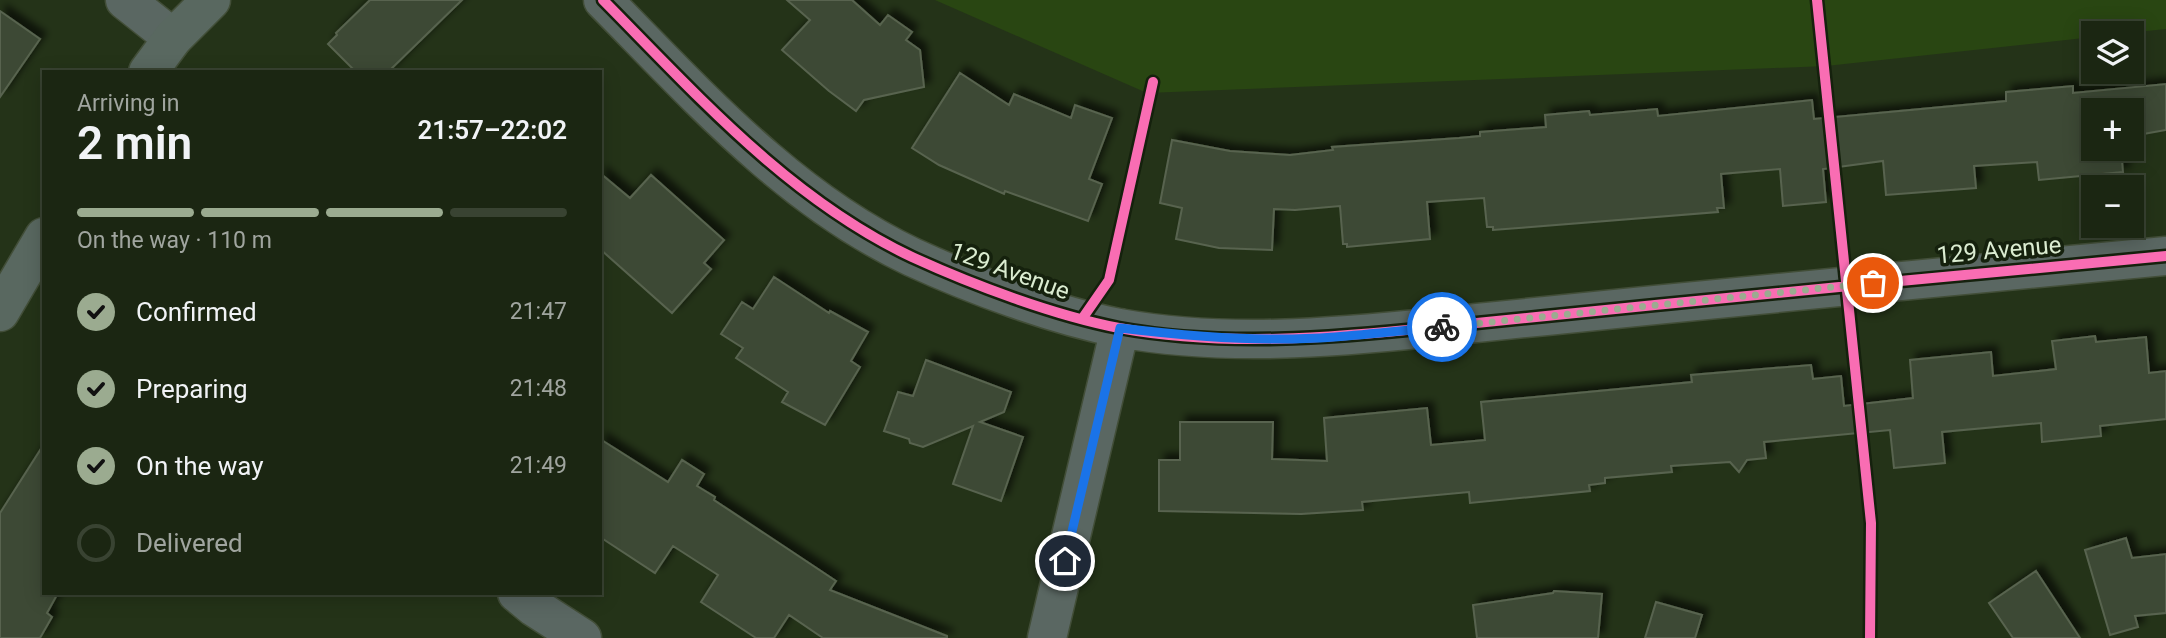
<!DOCTYPE html>
<html lang="en">
<head>
<meta charset="utf-8">
<style>
	body { margin:0; font-family:Roboto,sans-serif; background:#242e1b; color:#f1f3f6; height:100vh; display:flex; flex-direction:column; font-size:26px; white-space:nowrap }
	* { box-sizing:border-box; margin:0 }
	p { font-size:23px; color:#a0a59f }
	.icon { flex:none; width:38px; height:38px; fill:none; stroke:currentColor; stroke-width:2; stroke-linecap:round; stroke-linejoin:round }
	.map { position:relative; flex:1; overflow:hidden }
	.panel { position:absolute; left:42px; top:70px; width:560px; height:525px; display:flex; flex-direction:column; background:#1b2612; border-radius:0px; box-shadow:0 4px 18px #0003,0 0 0 2px #394332 }
	.panel>* { flex:none }
	.fabs { position:absolute; left:2081px; top:21px; display:grid; gap:14px }
	.fabs a { display:grid; place-items:center; width:63px; height:63px; border-radius:0px; background:#1b2612; box-shadow:0 4px 18px #0003,0 0 0 2px #394332; font-size:35px }
	.pin { position:absolute; display:grid; place-items:center; width:60px; height:60px; color:#fff; margin:-30px; border:4px solid #fff; border-radius:50%; box-shadow:0 2px 7px #0007 }
	.courier { position:absolute; display:grid; place-items:center; width:70px; height:70px; margin:-35px; border:5px solid #1a73e8; border-radius:50%; background:#fff; color:#222; box-shadow:0 2px 9px #0007 }
	.summary em { font-style:normal; font-weight:600 }
	.summary div { display:flex; flex-direction:column-reverse }
	.summary { display:flex; align-items:center; justify-content:space-between; height:119px; padding:0 35px }
	h1 { font-size:46px; font-weight:600; line-height:52px }
	.bar { display:grid; grid-template-columns:repeat(4,1fr); gap:10px 7px; align-content:center; height:84px; padding:0 35px }
	.bar i { height:9px; border-radius:5px; background:#394332 }
	.bar .current { background:#9bab90 }
	.bar p { grid-column:span 4 }
	ol { padding:0 35px; list-style:none }
	li { display:flex; align-items:center; gap:21px; height:77px }
	li p { margin-inline-start:auto }
	li .icon { padding:7px; border-radius:50%; background:#9bab90; color:#111; stroke-width:4 }
	li:last-child { color:#a0a59f }
	li i { width:38px; height:38px; border:4px solid #394332; border-radius:50% }
	.map>svg:first-child { display:block }
	.built { fill:#294612 }
	.building { fill:#3e4a35; stroke:#58644f; stroke-width:2; filter:url(#shadow) }
	.lines { fill:none; stroke-linecap:round; stroke-linejoin:round }
	.street-casing { stroke:#424e38; stroke-width:41 }
	.secondary-casing { stroke:#424e38; stroke-width:41 }
	.street { stroke:#5a6762; stroke-width:38 }
	.secondary { stroke:#596860; stroke-width:38 }
	.cycleway-casing { stroke:#15210d; stroke-width:15 }
	.cycleway { stroke:#f96db3; stroke-width:10 }
	.done { stroke:#9bab90; stroke-width:7; stroke-dasharray:0 12.6 }
	.route { stroke:#1a73e8; stroke-width:9 }
	.labels { text-anchor:middle; dominant-baseline:central; stroke-width:7; stroke-linejoin:round; paint-order:stroke }
	.street-label { font-size:24px; fill:#dbecd1; stroke:#15210d }
</style>
</head>
<body>
<div class="map">
<svg width="2166" height="638" viewBox="0 0 2166 638">
	<defs>
		<filter id="shadow"><feDropShadow dx="6" dy="-6" stdDeviation="3.5" flood-color="#0009"/></filter>
	</defs>
	<rect width="100%" height="100%" fill="#243318"/>
	<path class="built" d="M935,0H2166V29L2127,33H2093V37L1826,66L1147,93Z"/>
	<path class="building" d="M370,0H462L388,72H356L328,44L337,35L336,33Z
		M787,0H852L880,25L888,15L912,32L906,40L920,50L924,87L864,100L856,111L829,91L782,50L810,20Z
		M0,11L40,39L0,97Z
		M960,73L1009,105L1014,94L1071,118L1075,105L1112,118L1089,179L1102,184L1088,221L1005,191L1004,194L939,165L912,148Z
		M2166,84V130L2132,136V110H2093V149H2121L2123,172L2039,180L2037,162L1974,166L1976,188L1886,195L1883,161L1823,169L1826,202L1783,206L1780,169L1721,174L1724,208H1717L1718,212L1493,230V227H1487L1484,198L1427,202L1430,239L1347,247V244H1343L1340,206L1295,210L1274,209L1272,250L1219,248L1176,239L1182,208L1160,203L1172,140L1230,151L1290,155L1333,150L1332,147L1459,138L1480,136V132L1546,127L1545,115L1589,111L1590,115L1657,109L1658,116L1812,100L1814,119L2006,101V92L2073,86V93Z
		M600,173L630,198L651,175L724,240L704,263L711,269L672,313L600,249Z
		M774,277L829,313L830,311L868,332L851,361L860,367L825,425L782,402L788,392L736,358L743,348L721,334L742,302L753,309Z
		M2095,336L2096,342L2146,337L2149,373L2166,371V419L2100,426L2101,436L2042,442L2041,423L1942,432L1945,463L1894,468L1890,430L1764,442L1766,458L1747,460L1739,472L1730,462L1671,466L1672,472L1605,478V483L1589,485L1590,491L1470,503L1469,492L1362,502L1363,510L1301,514L1159,511V460H1180V422H1273L1272,459L1327,461L1324,418L1427,408L1431,445L1485,440L1481,402L1692,382L1691,375L1811,365L1813,379L1841,376L1844,406L1913,398L1910,360L1991,352L1993,376L2056,369L2052,341Z
		M926,360L1011,392L1004,412L980,422L1023,437L1001,501L953,484L973,426L923,447L910,443L909,439L884,431L898,392L913,396Z
		M600,439L668,482L682,460L704,474L697,486L715,497L714,500L836,581L830,590L947,636V638H823L789,615L774,638H756L701,602L718,575L673,546L655,573L600,537Z
		M44,444V593H58L47,613L52,617L40,638H0V513Z
		M2126,538L2132,558L2166,554V613L2135,616L2138,627L2110,635L2085,550Z
		M2036,571L2080,638H2013L1989,603Z
		M1554,591L1602,594L1598,638H1477L1473,605L1553,593Z
		M1656,602L1702,615L1695,638H1645Z"/>
	<g class="lines">
		<g class="street-casing">
			<path id="street" d="M125,0L173,38
				M603,0C697,95 789,199 912,257C973,285 1053,315 1119,328C1224,347 1332,338 1437,327C1510,320 1582,312 1655,305C1825,288 1996,272 2166,256
				M517,593L534,607L582,638
				M1047,638L1120,328"/>
		</g>
		<g class="secondary-casing">
			<path id="secondary" d="M148,72L173,38L211,0
				M0,312L44,237"/>
		</g>
		<use href="#street" class="street"/>
		<use href="#secondary" class="secondary"/>
		<g class="cycleway-casing">
			<path id="cycleway" d="M603,0C697,95 789,199 912,257C973,285 1053,315 1119,328C1224,347 1332,338 1437,327C1510,320 1582,312 1655,305C1825,288 1996,272 2166,256
				M1817,0L1871,523L1870,638
				M1082,319L1109,280L1153,82"/>
		</g>
		<use href="#cycleway" class="cycleway"/>
	</g>
	<g class="lines">
		<path class="done" d="M1442,327L1873,283"/>
		<path class="route" d="M1065,561L1120,328C1170,334 1219,339 1270,339C1327,340 1385,332 1442,327"/>
	</g>
	<g class="labels">
		<g class="street-label">
			<text transform="translate(1999 250) rotate(-5)">129 Avenue</text>
			<text transform="translate(1010 271) rotate(20)">129 Avenue</text>
		</g>
	</g>
</svg>
<div class="fabs">
<a><svg class="icon" aria-label="layers" viewBox="0 0 24 24"><path d="M12 4l9 5-9 5-9-5zM3 14l9 5 9-5"/></svg></a>
<a>+</a>
<a>−</a>
</div>
<div class="pin" style="left:1873px;top:283px;background:#ea580c"><svg class="icon" aria-label="bag" viewBox="0 0 24 24"><path d="M5 8h14l-1 12H6zM9 8a3 3 0 0 1 6 0"/></svg></div>
<div class="pin" style="left:1065px;top:561px;background:#1f2937"><svg class="icon" aria-label="home" viewBox="0 0 24 24"><path d="M3 11l9-7 9 7M6 9v11h12V9"/></svg></div>
<div class="courier" style="left:1442px;top:327px"><svg class="icon" aria-label="bike" viewBox="0 0 24 24"><circle cx="6" cy="16" r="4"/><circle cx="18" cy="16" r="4"/><path d="M6 16l4-8h5l3 8M10 8l3 8H6M13 5h3"/></svg></div>
<section class="panel">
<div class="summary"><div><h1>2 min</h1><p>Arriving in</p></div><em>21:57–22:02</em></div>
<div class="bar"><i class="current"></i><i class="current"></i><i class="current"></i><i></i><p>On the way · 110 m</p></div>
<ol>
<li><svg class="icon" aria-label="check" viewBox="0 0 24 24"><path d="M5 12l5 5 9-10"/></svg>Confirmed<p>21:47</p></li>
<li><svg class="icon" aria-label="check" viewBox="0 0 24 24"><path d="M5 12l5 5 9-10"/></svg>Preparing<p>21:48</p></li>
<li><svg class="icon" aria-label="check" viewBox="0 0 24 24"><path d="M5 12l5 5 9-10"/></svg>On the way<p>21:49</p></li>
<li><i></i>Delivered</li>
</ol>
</section>
</div>
</body>
</html>
